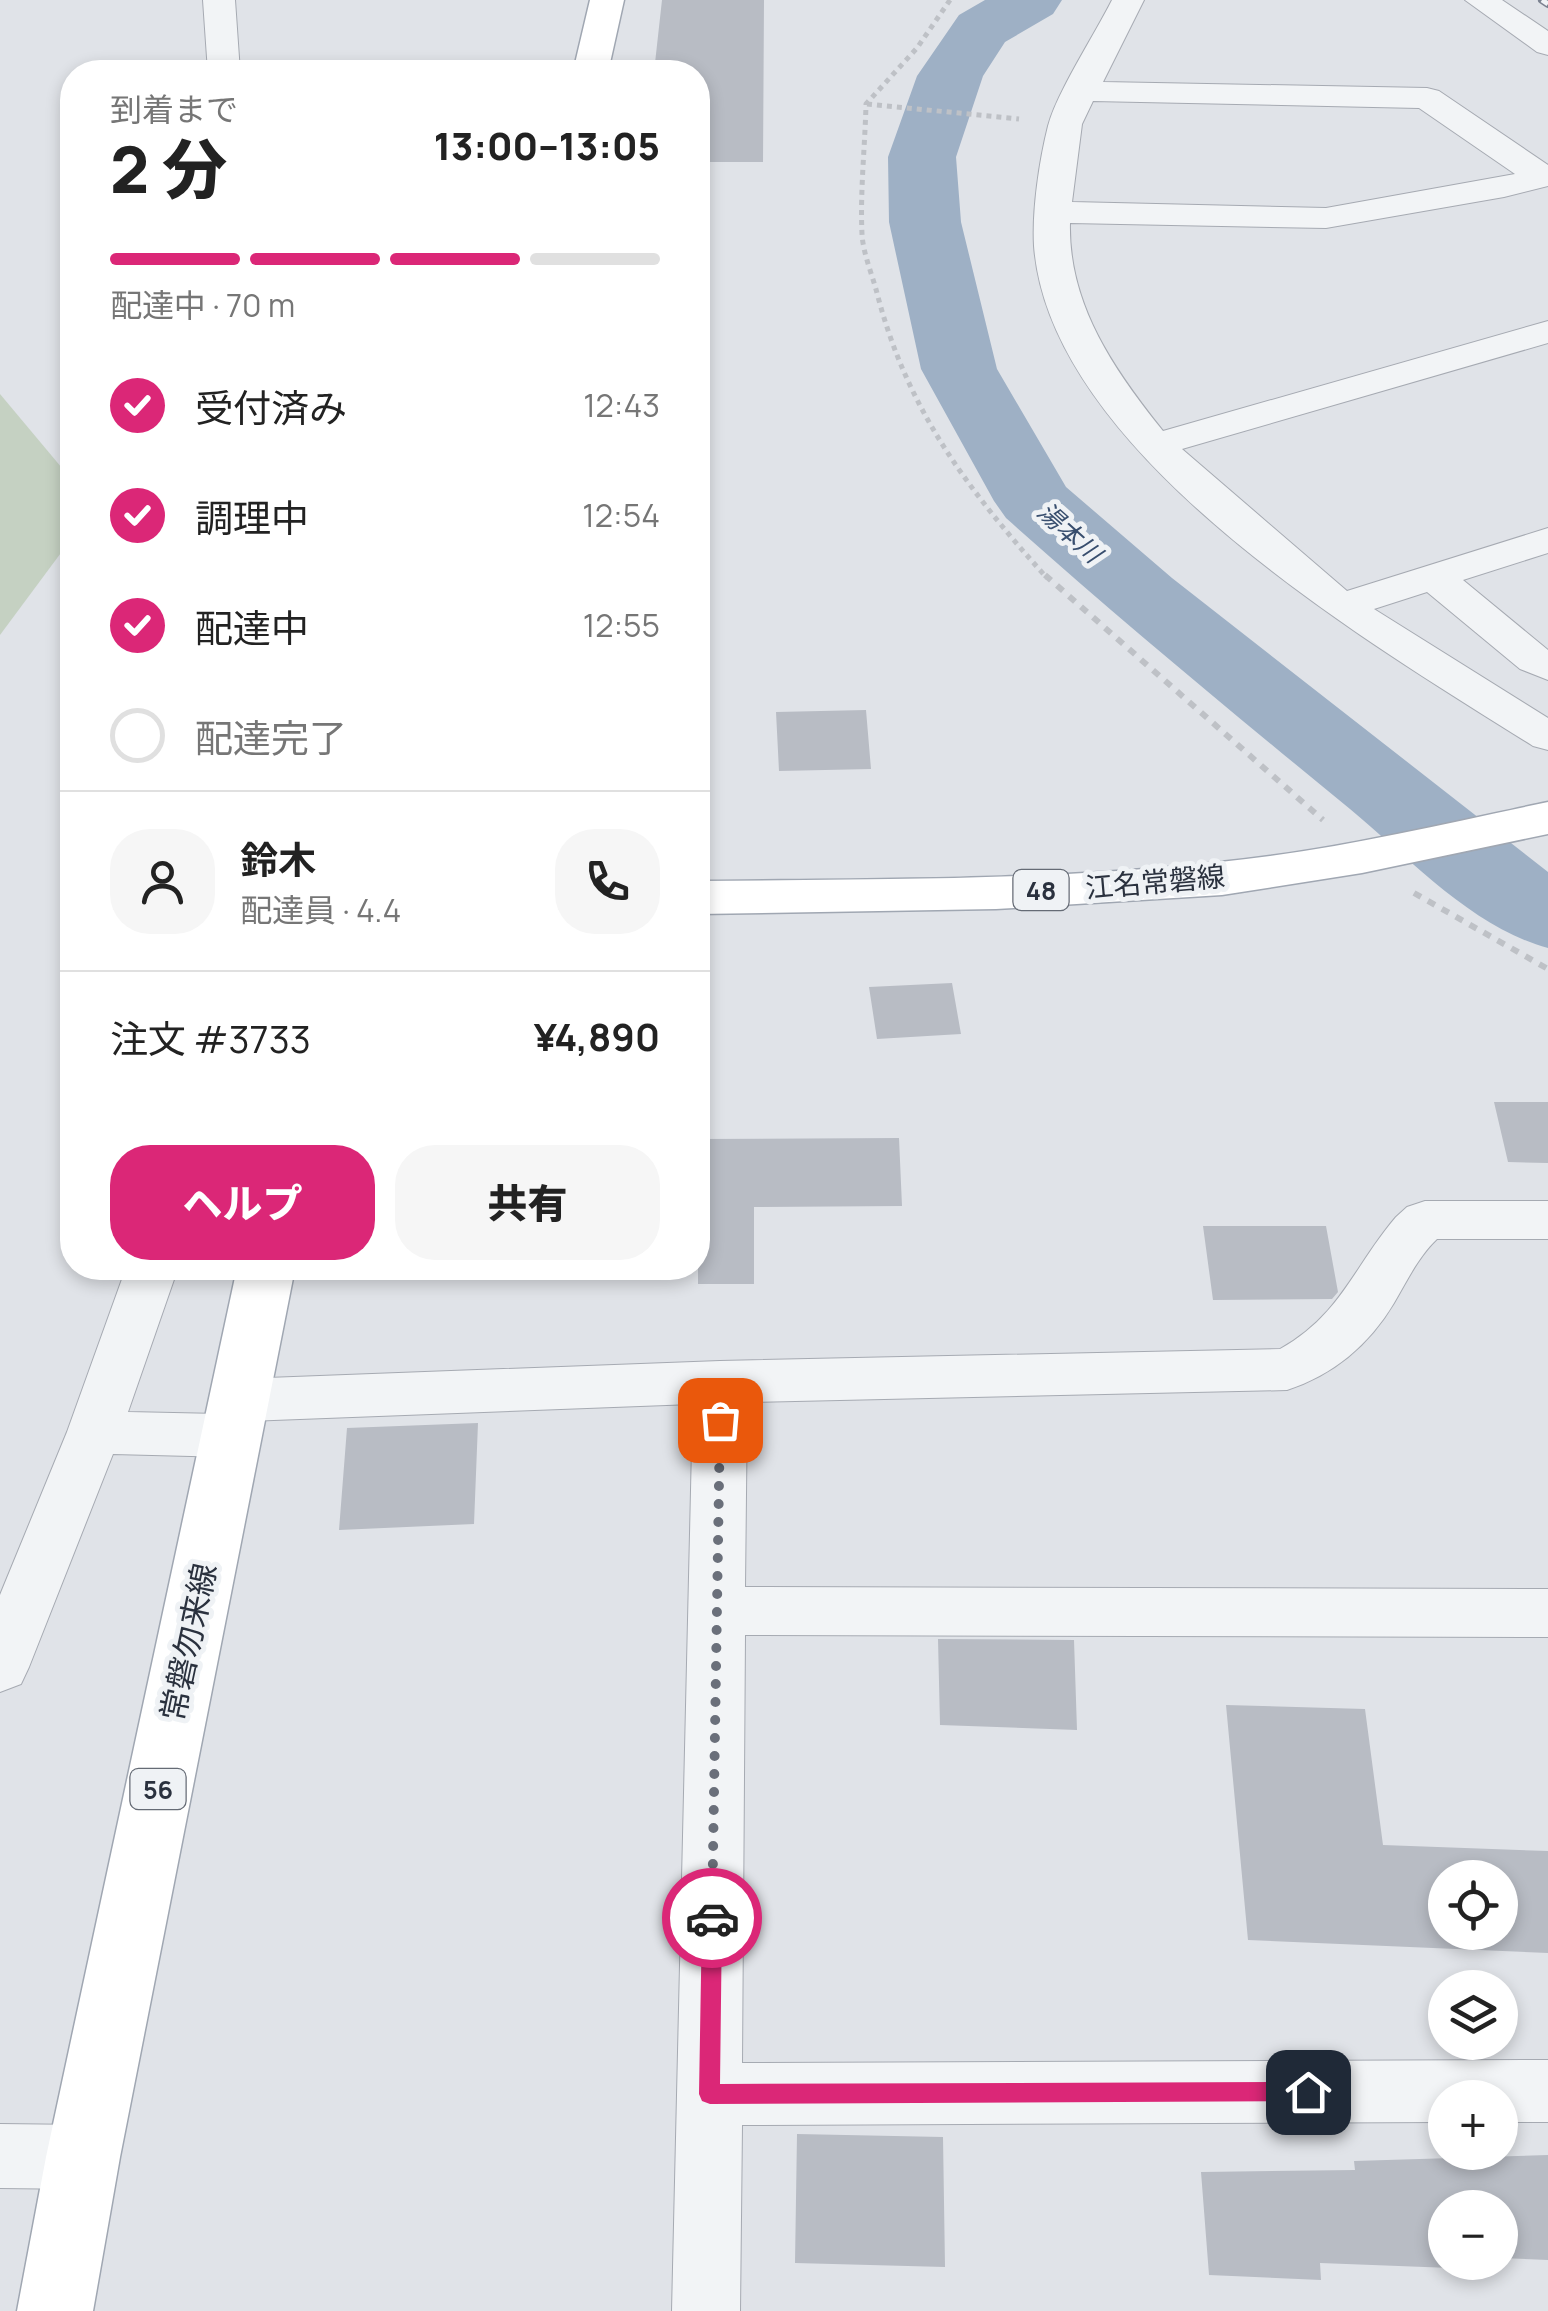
<!DOCTYPE html>
<html lang="ja">
<head>
<meta charset="utf-8">
<style>
	body { margin:0; font-family:Manrope,"Noto Sans JP",sans-serif; background:#f6f6f6; color:#222; height:100vh; display:flex; flex-direction:column; font-size:38px; white-space:nowrap }
	* { box-sizing:border-box; margin:0 }
	p { font-size:32px; color:#767676 }
	.icon { flex:none; width:55px; height:55px; fill:none; stroke:currentColor; stroke-width:2; stroke-linecap:round; stroke-linejoin:round }
	.map { position:relative; flex:1; overflow:hidden }
	.panel { position:absolute; left:60px; top:60px; width:650px; height:1220px; display:flex; flex-direction:column; background:#fff; border-radius:40px; box-shadow:0 5px 15px #0003 }
	.panel>* { flex:none }
	.tools { position:absolute; left:1428px; top:1860px; display:grid; gap:20px }
	.tools a { display:grid; place-items:center; width:90px; height:90px; border-radius:50%; background:#fff; box-shadow:0 5px 15px #0003; font-size:50px }
	.pin { position:absolute; display:grid; place-items:center; width:85px; height:85px; color:#fff; margin:-42px; border-radius:20px; box-shadow:0 5px 15px #0006 }
	.courier { position:absolute; display:grid; place-items:center; width:100px; height:100px; margin:-50px; border:8px solid #db2777; border-radius:50%; background:#fff; color:#222; box-shadow:0 2px 12px #0007 }
	.head em { font-style:normal; font-weight:800 }
	.head div { display:flex; flex-direction:column-reverse }
	.head { display:flex; align-items:center; justify-content:space-between; height:170px; padding:0 50px }
	h1 { font-size:65px; font-weight:800; line-height:75px }
	.bar { display:grid; grid-template-columns:repeat(4,1fr); gap:15px 10px; align-content:center; height:120px; padding:0 50px }
	.bar i { height:12px; border-radius:8px; background:#e0e0e0 }
	.bar .selected { background:#db2777 }
	.bar p { grid-column:span 4 }
	.line { display:flex; align-items:center; gap:25px; padding:0 50px; border-top:2px solid #e0e0e0 }
	.line div { flex:1 }
	.round { display:grid; place-items:center; flex:none; width:105px; height:105px; border-radius:40px; background:#f6f6f6 }
	ol { padding:0 50px; list-style:none }
	li { display:flex; align-items:center; gap:30px; height:110px }
	li p { margin-inline-start:auto }
	li .icon { padding:10px; border-radius:50%; background:#db2777; color:#fff; stroke-width:4 }
	li:last-child { color:#767676 }
	li i { width:55px; height:55px; border:5px solid #e0e0e0; border-radius:50% }
	.cta { display:flex; gap:20px; margin-top:auto; padding:20px 50px }
	.cta a { flex:1; height:115px; border-radius:40px; background:#db2777; color:#fff; font-size:40px; font-weight:800; line-height:115px; text-align:center }
	.cta a+a { background:#f6f6f6; color:#222 }
	.map>svg:first-child { display:block }
	.green { fill:#c5d1c2 }
	.lines { fill:none; stroke-linecap:round; stroke-linejoin:round }
	.river { fill:#9eb0c5; fill-rule:evenodd }
	.building { fill:#b8bcc4; fill-rule:evenodd }
	.minor-casing { stroke:#a6aab2; stroke-width:2 }
	.primary-casing { stroke:#a0a7b2; stroke-width:3 }
	.path-far1 { stroke:#bec1c6; stroke-width:5; stroke-dasharray:5 5; stroke-linecap:butt }
	.path { stroke:#bec1c6; stroke-width:6; stroke-dasharray:8 8; stroke-linecap:butt }
	.minor { fill:#f2f4f6; fill-rule:evenodd }
	.primary { fill:#fff; fill-rule:evenodd }
	.rail-casing { stroke:#7b8290; stroke-width:8 }
	.rail { stroke:#eff2f5; stroke-width:5; stroke-dasharray:16; stroke-linecap:butt }
	.route { fill:#db2777 }
	.done { stroke:#6a6f7a; stroke-width:10; stroke-dasharray:0 18 }
	.labels { text-anchor:middle; dominant-baseline:central; stroke-width:10; stroke-linejoin:round; paint-order:stroke }
	.far-water-label { font-size:25px; font-style:italic; fill:#384e6e; stroke:#eff2f5 }
	.shield { fill:#eff2f5; stroke:#656b75; stroke-width:2.5 }
	.shield-label { font-size:25px; font-weight:bold; fill:#2a313e }
	.street-label { font-size:28px; fill:#2a313e; stroke:#eff2f5 }
	.near-street-label { font-size:32px; fill:#2a313e; stroke:#eff2f5 }
</style>
</head>
<body>
<div class="map">
<svg width="1548" height="2311" viewBox="0 0 1548 2311">
	<rect width="100%" height="100%" fill="#e0e3e8"/>
	<path class="green" d="M0,394L72,480V538L0,635Z"/>
	<g class="lines">
		<path class="river" d="M985,0H1062L1053,14L1005,42L983,76L956,157L961,222L997,369L1066,487L1172,578L1548,872V948C1473,928 1409,858 1350,809C1234,714 1118,618 1006,518L994,501L921,369L889,222L888,157L917,76L959,15Z"/>
	</g>
	<path class="building" d="M662,0H764L763,162H698V72H654Z
		M866,710L871,769L779,771L776,712Z
		M952,983L961,1034L877,1039L869,987Z
		M1494,1102H1548V1163L1508,1162Z
		M899,1138L902,1206L754,1207V1284H698V1139Z
		M1203,1226H1326L1338,1292L1332,1299L1213,1300Z
		M478,1423L474,1524L339,1530L347,1428Z
		M938,1639L1074,1640L1077,1730L940,1725Z
		M1226,1705L1365,1709L1383,1845L1548,1851V1953L1248,1940ZM1445,1878H1500V1932H1445Z
		M797,2134L943,2137L945,2267L795,2263Z
		M1548,2155V2260L1500,2258V2208H1445V2262H1476L1477,2269L1320,2263L1321,2280L1209,2275L1201,2172L1355,2170L1354,2161Z"/>
	<g class="lines">
		<g class="minor-casing">
			<path id="minor" d="M203,0H235L240,72H208Z
				M1112,0H1144L1103,82L1427,88L1439,91L1548,165V186L1504,197L1326,228L1070,223C1068,304 1114,370 1163,431L1548,321V343L1182,449L1347,591L1548,528V553L1463,580L1548,650V680L1520,669L1427,592L1374,609L1548,718V750L1533,746C1373,645 1050,456 1034,246C1032,210 1039,162 1048,126C1057,92 1094,36 1112,0ZM1093,101L1419,108L1515,174L1326,208L1072,202L1082,124Z
				M1465,0H1502L1548,31V55L1537,52Z
				M1425,1201H1548V1239H1437C1418,1257 1407,1281 1394,1303C1369,1345 1333,1375 1287,1390L747,1402L745,1587L1548,1589V1637L745,1635L742,2063L1548,2060V2122H1500V2098H1445V2122L742,2125L740,2311H672L693,1404L249,1421L257,1436L249,1451L230,1457L113,1454L29,1667L21,1684L0,1692V1595L67,1432L126,1268H178L128,1412L219,1414L211,1400L219,1385L238,1379L720,1361L1280,1349C1341,1315 1354,1266 1396,1217L1407,1207Z
				M0,2124L83,2125L106,2135L116,2157L106,2179L83,2189L0,2188Z"/>
		</g>
		<g class="primary-casing">
			<path id="primary" d="M590,0H624L608,72H573Z
				M1548,802V834L1362,873L1222,895L996,909L698,914V881C872,879 1047,881 1220,862C1331,851 1439,825 1548,802Z
				M237,1268H295L120,2157L93,2311H17L46,2157Z"/>
		</g>
		<path class="path-far1" d="M950,0L917,48L866,104C865,147 860,191 862,234C863,253 872,274 877,293C907,410 968,490 1047,578
			M867,104L1019,119"/>
		<path class="path" d="M1045,575L1323,820
			M1414,893L1548,969"/>
		<use href="#minor" class="minor"/>
		<use href="#primary" class="primary"/>
		<g class="rail-casing">
			<path id="rail" d="M1542,0L1548,4"/>
		</g>
		<use href="#rail" class="rail"/>
	</g>
	<path class="route" d="M712,1909L722,1918L720,2084L1308,2082L1316,2084L1319,2092L1316,2099L1308,2101L710,2104L702,2101L699,2094L702,1918Z"/>
	<g class="lines">
		<path class="done" d="M712,1918L720,1420"/>
	</g>
	<g class="labels">
		<g class="far-water-label">
			<text transform="translate(1070 532) rotate(42)">湯本川</text>
		</g>
		<g class="shield">
			<rect x="1013.5" y="870" width="55" height="40" rx="8"/>
			<rect x="130.5" y="1769" width="55" height="40" rx="8"/>
		</g>
		<g class="shield-label">
			<text x="1041" y="890">48</text>
			<text x="158" y="1789">56</text>
		</g>
		<g class="street-label">
			<text transform="translate(1155 881) rotate(-5)">江名常磐線</text>
		</g>
		<g class="near-street-label">
			<text transform="translate(188 1642) rotate(-78)">常磐勿来線</text>
		</g>
	</g>
</svg>
<div class="tools">
<a><svg class="icon" aria-label="locate" viewBox="0 0 24 24"><circle cx="12" cy="12" r="6"/><path d="M12 2v4M12 18v4M2 12h4M18 12h4"/></svg></a>
<a><svg class="icon" aria-label="layers" viewBox="0 0 24 24"><path d="M12 4l9 5-9 5-9-5zM3 14l9 5 9-5"/></svg></a>
<a>+</a>
<a>−</a>
</div>
<div class="pin" style="left:720px;top:1420px;background:#ea580c"><svg class="icon" aria-label="bag" viewBox="0 0 24 24"><path d="M5 8h14l-1 12H6zM9 8a3 3 0 0 1 6 0"/></svg></div>
<div class="pin" style="left:1308px;top:2092px;background:#1f2937"><svg class="icon" aria-label="home" viewBox="0 0 24 24"><path d="M3 11l9-7 9 7M6 9v11h12V9"/></svg></div>
<div class="courier" style="left:712px;top:1918px"><svg class="icon" aria-label="car" viewBox="0 0 24 24"><path d="M5 17H2v-5l4-1 3-4h7l3 4 3 1v5h-3M9 17h6M6 11h13"/><circle cx="7" cy="17" r="2"/><circle cx="17" cy="17" r="2"/></svg></div>
<section class="panel">
<div class="head"><div><h1>2 分</h1><p>到着まで</p></div><em>13:00–13:05</em></div>
<div class="bar"><i class="selected"></i><i class="selected"></i><i class="selected"></i><i></i><p>配達中 · 70 m</p></div>
<ol>
<li><svg class="icon" aria-label="check" viewBox="0 0 24 24"><path d="M5 12l5 5 9-10"/></svg>受付済み<p>12:43</p></li>
<li><svg class="icon" aria-label="check" viewBox="0 0 24 24"><path d="M5 12l5 5 9-10"/></svg>調理中<p>12:54</p></li>
<li><svg class="icon" aria-label="check" viewBox="0 0 24 24"><path d="M5 12l5 5 9-10"/></svg>配達中<p>12:55</p></li>
<li><i></i>配達完了</li>
</ol>
<div class="line" style="height:180px"><a class="round"><svg class="icon" aria-label="person" viewBox="0 0 24 24"><circle cx="12" cy="8" r="4"/><path d="M4 21q1-7 8-7t8 7"/></svg></a><div><b>鈴木</b><p>配達員 · 4.4</p></div><a class="round"><svg class="icon" aria-label="phone" viewBox="0 0 24 24"><path d="M5 4h4l2 5-3 2q2 4 5 5l2-3 5 2v4C11 20 4 13 5 4z"/></svg></a></div>
<div class="line" style="height:130px"><div>注文 #3733</div><b>¥4,890</b></div>
<div class="cta"><a>ヘルプ</a><a>共有</a></div>
</section>
</div>
</body>
</html>
